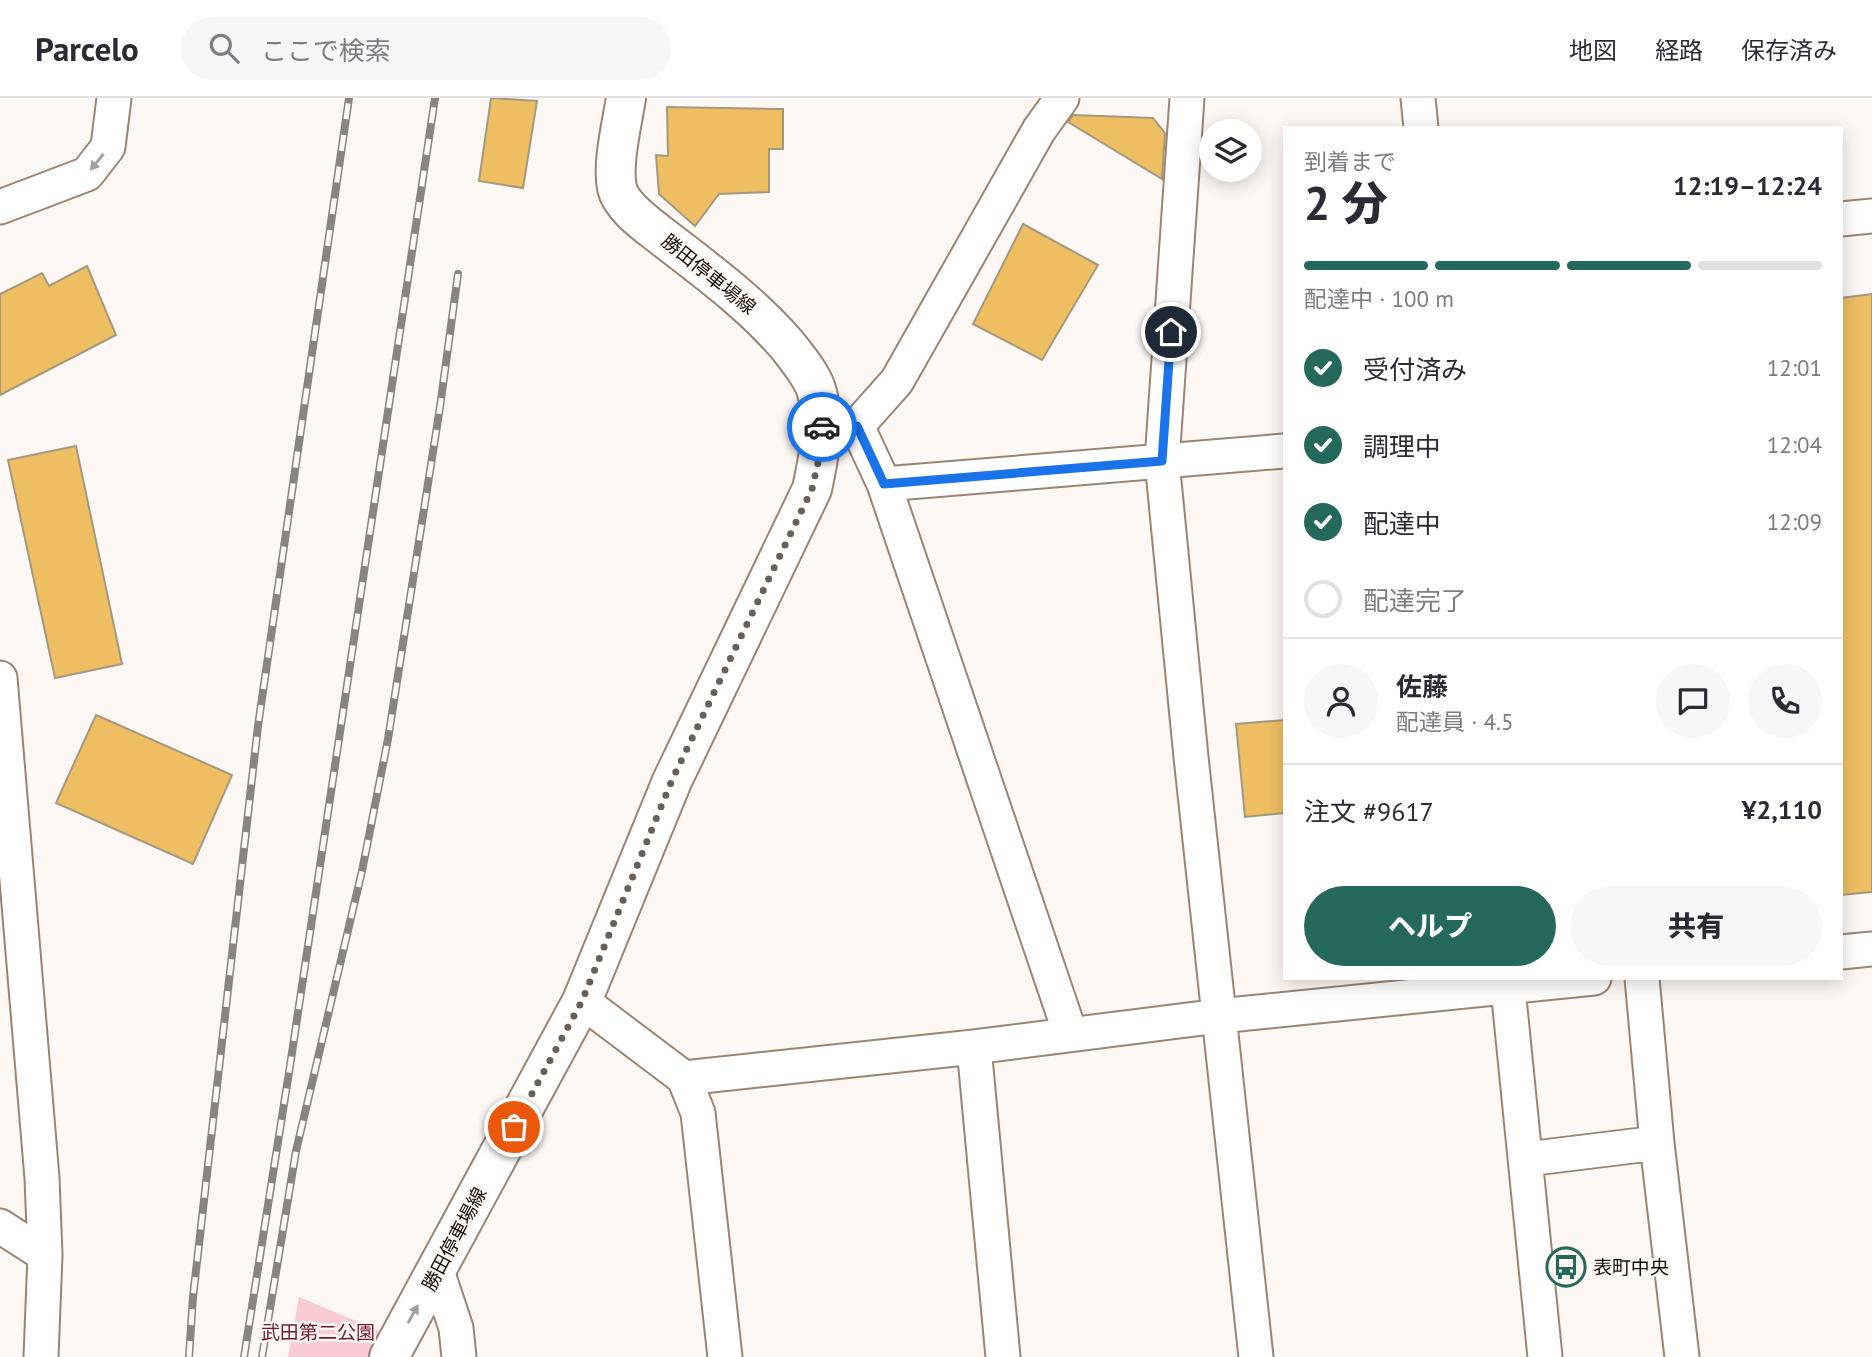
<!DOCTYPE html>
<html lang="ja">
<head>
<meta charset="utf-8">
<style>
	body { margin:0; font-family:"PT Sans","Noto Sans JP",sans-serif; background:#f7f7f7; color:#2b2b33; height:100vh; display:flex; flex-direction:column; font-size:26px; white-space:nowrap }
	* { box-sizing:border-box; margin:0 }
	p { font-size:23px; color:#7c7c81 }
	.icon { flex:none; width:38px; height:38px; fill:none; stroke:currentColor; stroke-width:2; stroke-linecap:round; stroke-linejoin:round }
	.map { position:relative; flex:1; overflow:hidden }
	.panel { position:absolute; left:1283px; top:28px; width:560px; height:854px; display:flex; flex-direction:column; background:#fff; border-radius:0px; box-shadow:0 4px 18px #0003 }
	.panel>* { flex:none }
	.tools { position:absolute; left:1199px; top:21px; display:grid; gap:14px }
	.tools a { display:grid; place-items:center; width:63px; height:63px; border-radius:50%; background:#fff; box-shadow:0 4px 18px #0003; font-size:35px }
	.pin { position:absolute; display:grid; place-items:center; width:60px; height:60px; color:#fff; margin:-30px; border:4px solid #fff; border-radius:50%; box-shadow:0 2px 7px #0007 }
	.courier { position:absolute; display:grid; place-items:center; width:70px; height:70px; margin:-35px; border:5px solid #1a73e8; border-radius:50%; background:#fff; color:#222; box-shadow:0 2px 9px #0007 }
	.head em { font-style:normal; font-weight:800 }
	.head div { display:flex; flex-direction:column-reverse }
	.head { display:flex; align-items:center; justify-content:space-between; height:119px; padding:0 21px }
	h1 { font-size:46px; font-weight:800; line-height:52px }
	.bar { display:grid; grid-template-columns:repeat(4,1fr); gap:10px 7px; align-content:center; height:84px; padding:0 21px }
	.bar i { height:9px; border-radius:5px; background:#e1e1e2 }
	.bar .on { background:#24695b }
	.bar p { grid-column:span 4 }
	.line { display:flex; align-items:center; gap:18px; padding:0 21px; border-top:2px solid #e1e1e2 }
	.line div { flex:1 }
	.round { display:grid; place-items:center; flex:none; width:74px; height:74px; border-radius:37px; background:#f7f7f7 }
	ol { padding:0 21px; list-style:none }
	li { display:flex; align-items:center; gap:21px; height:77px }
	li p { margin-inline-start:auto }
	li .icon { padding:7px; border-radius:50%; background:#24695b; color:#fff; stroke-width:4 }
	li:last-child { color:#7c7c81 }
	li i { width:38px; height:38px; border:4px solid #e1e1e2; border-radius:50% }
	.button { display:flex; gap:14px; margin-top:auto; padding:14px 21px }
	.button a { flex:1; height:80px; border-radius:42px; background:#24695b; color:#fff; font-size:28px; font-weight:800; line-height:80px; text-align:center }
	.button a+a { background:#f7f7f7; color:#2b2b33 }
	header { display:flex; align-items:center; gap:42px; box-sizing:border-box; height:98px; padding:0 35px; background:#fff; border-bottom:2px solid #e1e1e2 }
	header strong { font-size:33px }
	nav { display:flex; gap:38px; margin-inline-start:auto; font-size:24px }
	.search { width:490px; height:63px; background:#f7f7f7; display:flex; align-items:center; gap:18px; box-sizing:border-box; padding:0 24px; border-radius:38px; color:#7c7c81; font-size:26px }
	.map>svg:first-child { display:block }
	.green { fill:#f8ccd1 }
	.building { fill:#eebf62; stroke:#a59881; stroke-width:2 }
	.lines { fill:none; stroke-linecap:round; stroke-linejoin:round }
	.minor-casing { stroke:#9a8473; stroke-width:37 }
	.major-casing { stroke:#9a8473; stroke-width:42 }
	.minor { stroke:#fff; stroke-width:33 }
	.major { stroke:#fff; stroke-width:38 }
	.rail-casing { stroke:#8a837f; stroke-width:8 }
	.rail { stroke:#fdf8f4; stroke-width:5; stroke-dasharray:16; stroke-linecap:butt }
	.oneway { fill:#a19e9c }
	.done { stroke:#665f5a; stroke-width:7; stroke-dasharray:0 12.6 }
	.route { stroke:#1a73e8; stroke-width:9 }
	.labels { text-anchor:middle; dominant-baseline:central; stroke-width:5; stroke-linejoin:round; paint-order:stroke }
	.street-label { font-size:19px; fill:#140c07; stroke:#fdf8f4 }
	.poi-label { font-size:19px; fill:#140c07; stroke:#fdf8f4; text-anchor:start }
	.park-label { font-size:19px; fill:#6f162e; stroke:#fdf8f4 }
</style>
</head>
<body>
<header>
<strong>Parcelo</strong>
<div class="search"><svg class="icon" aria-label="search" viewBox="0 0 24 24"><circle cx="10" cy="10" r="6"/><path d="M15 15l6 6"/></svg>ここで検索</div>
<nav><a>地図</a><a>経路</a><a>保存済み</a></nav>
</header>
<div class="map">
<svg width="1872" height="1259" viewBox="0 0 1872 1259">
	<rect width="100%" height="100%" fill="#fdf8f4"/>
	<path class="green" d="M299,1199L382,1234L369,1259H288Z"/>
	<path class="building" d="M491,0L537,3L523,90L479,83Z
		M667,9L783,11V51H769V94L719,96L695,128L659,96L656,57L668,58Z
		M1073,17L1153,20L1165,35L1162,81L1068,24Z
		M1023,126L1098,167L1042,262L973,226Z
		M87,168L116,237L0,297V196L42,175L49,188Z
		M1872,196V794L1841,797V200Z
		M76,348L122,566L55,580L8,362Z
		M96,617L232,677L193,766L56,705Z
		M1284,622V715L1245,719L1236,626Z"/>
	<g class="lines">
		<g class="minor-casing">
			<path id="minor" d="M1187,0L1162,363L1191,659L1256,1259
				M1418,0L1421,30
				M0,109L87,76L108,49L114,0
				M1841,121L1872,118
				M857,328L884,386L1070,935
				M834,329L857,328L897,283L1039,32L1062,0
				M884,386L1284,353
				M0,580L42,1080L45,1157L41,1259
				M1841,854L1872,851
				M1507,880L1545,1259
				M1642,880L1657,1045L1682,1259
				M582,903L684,980L698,1015L725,1259
				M974,949L1003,1259
				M684,980L974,949L1219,918L1594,880
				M1527,1061L1657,1045
				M0,1128L45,1157
				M437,1173L456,1230L459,1259"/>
		</g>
		<g class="major-casing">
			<path id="major" d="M389,1259L582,903L672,683L812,391C819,359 826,324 816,291C810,275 798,261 787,247C750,204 704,171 659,136C645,125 621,108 617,90C612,65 622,26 626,0"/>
		</g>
		<use href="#minor" class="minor"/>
		<use href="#major" class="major"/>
		<g class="rail-casing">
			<path id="rail" d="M189,1259L193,1199L258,628L349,0
				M244,1259L290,968L435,0
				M262,1259L296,1053L362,773L388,641L440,309L458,176"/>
		</g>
		<use href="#rail" class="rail"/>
	</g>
	<defs><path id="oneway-solid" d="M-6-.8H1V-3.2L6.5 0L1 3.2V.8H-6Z" transform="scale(1.75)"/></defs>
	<g class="oneway">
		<use href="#oneway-solid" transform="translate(97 64) rotate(129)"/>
		<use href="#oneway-solid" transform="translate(413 1216) rotate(-61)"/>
	</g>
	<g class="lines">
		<path class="done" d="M514,1029L582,903L672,682L812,391L820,356L822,329"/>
		<path class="route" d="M822,329L857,328L884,386L1162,363L1171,234"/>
	</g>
	<defs>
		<g id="bus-ring" transform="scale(2.0125)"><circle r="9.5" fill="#fdf8f4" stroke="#24695b" stroke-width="1.5"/><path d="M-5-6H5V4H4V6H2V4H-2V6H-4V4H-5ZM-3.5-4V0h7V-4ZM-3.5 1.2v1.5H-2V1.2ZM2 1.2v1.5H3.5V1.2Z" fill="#24695b"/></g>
	</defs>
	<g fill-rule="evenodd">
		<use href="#bus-ring" x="1566" y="1169"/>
	</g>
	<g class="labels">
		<g class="street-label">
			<text transform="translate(709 176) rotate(39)">勝田停車場線</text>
			<text transform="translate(454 1141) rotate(-62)">勝田停車場線</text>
		</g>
		<g class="poi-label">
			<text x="1593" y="1169">表町中央</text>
		</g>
		<g class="park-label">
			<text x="318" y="1234">武田第二公園</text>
		</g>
	</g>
</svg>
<div class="tools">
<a><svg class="icon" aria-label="layers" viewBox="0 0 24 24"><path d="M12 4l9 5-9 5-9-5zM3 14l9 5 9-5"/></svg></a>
</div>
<div class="pin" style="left:514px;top:1029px;background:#ea580c"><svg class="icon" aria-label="bag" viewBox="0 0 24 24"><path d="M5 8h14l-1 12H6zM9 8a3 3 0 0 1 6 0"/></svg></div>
<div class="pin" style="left:1171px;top:234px;background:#1f2937"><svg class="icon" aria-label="home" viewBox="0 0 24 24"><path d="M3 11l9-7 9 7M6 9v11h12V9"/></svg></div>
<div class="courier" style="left:822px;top:329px"><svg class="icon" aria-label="car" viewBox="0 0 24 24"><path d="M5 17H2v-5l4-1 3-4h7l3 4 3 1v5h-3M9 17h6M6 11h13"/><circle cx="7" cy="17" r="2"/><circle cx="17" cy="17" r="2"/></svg></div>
<section class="panel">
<div class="head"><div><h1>2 分</h1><p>到着まで</p></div><em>12:19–12:24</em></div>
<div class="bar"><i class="on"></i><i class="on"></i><i class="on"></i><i></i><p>配達中 · 100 m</p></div>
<ol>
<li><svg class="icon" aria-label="check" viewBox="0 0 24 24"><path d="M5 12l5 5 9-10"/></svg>受付済み<p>12:01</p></li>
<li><svg class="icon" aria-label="check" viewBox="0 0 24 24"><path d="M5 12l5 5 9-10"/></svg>調理中<p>12:04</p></li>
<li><svg class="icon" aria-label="check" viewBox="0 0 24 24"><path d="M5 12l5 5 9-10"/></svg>配達中<p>12:09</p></li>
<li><i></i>配達完了</li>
</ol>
<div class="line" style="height:126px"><a class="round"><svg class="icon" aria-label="person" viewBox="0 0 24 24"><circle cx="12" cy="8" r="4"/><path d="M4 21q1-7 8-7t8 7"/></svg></a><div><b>佐藤</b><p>配達員 · 4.5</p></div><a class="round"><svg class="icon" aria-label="chat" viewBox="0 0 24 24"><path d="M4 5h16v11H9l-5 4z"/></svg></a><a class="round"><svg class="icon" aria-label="phone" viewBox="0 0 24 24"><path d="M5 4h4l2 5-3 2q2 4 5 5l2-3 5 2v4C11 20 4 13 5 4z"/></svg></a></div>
<div class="line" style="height:91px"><div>注文 #9617</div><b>¥2,110</b></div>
<div class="button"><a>ヘルプ</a><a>共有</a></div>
</section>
</div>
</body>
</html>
